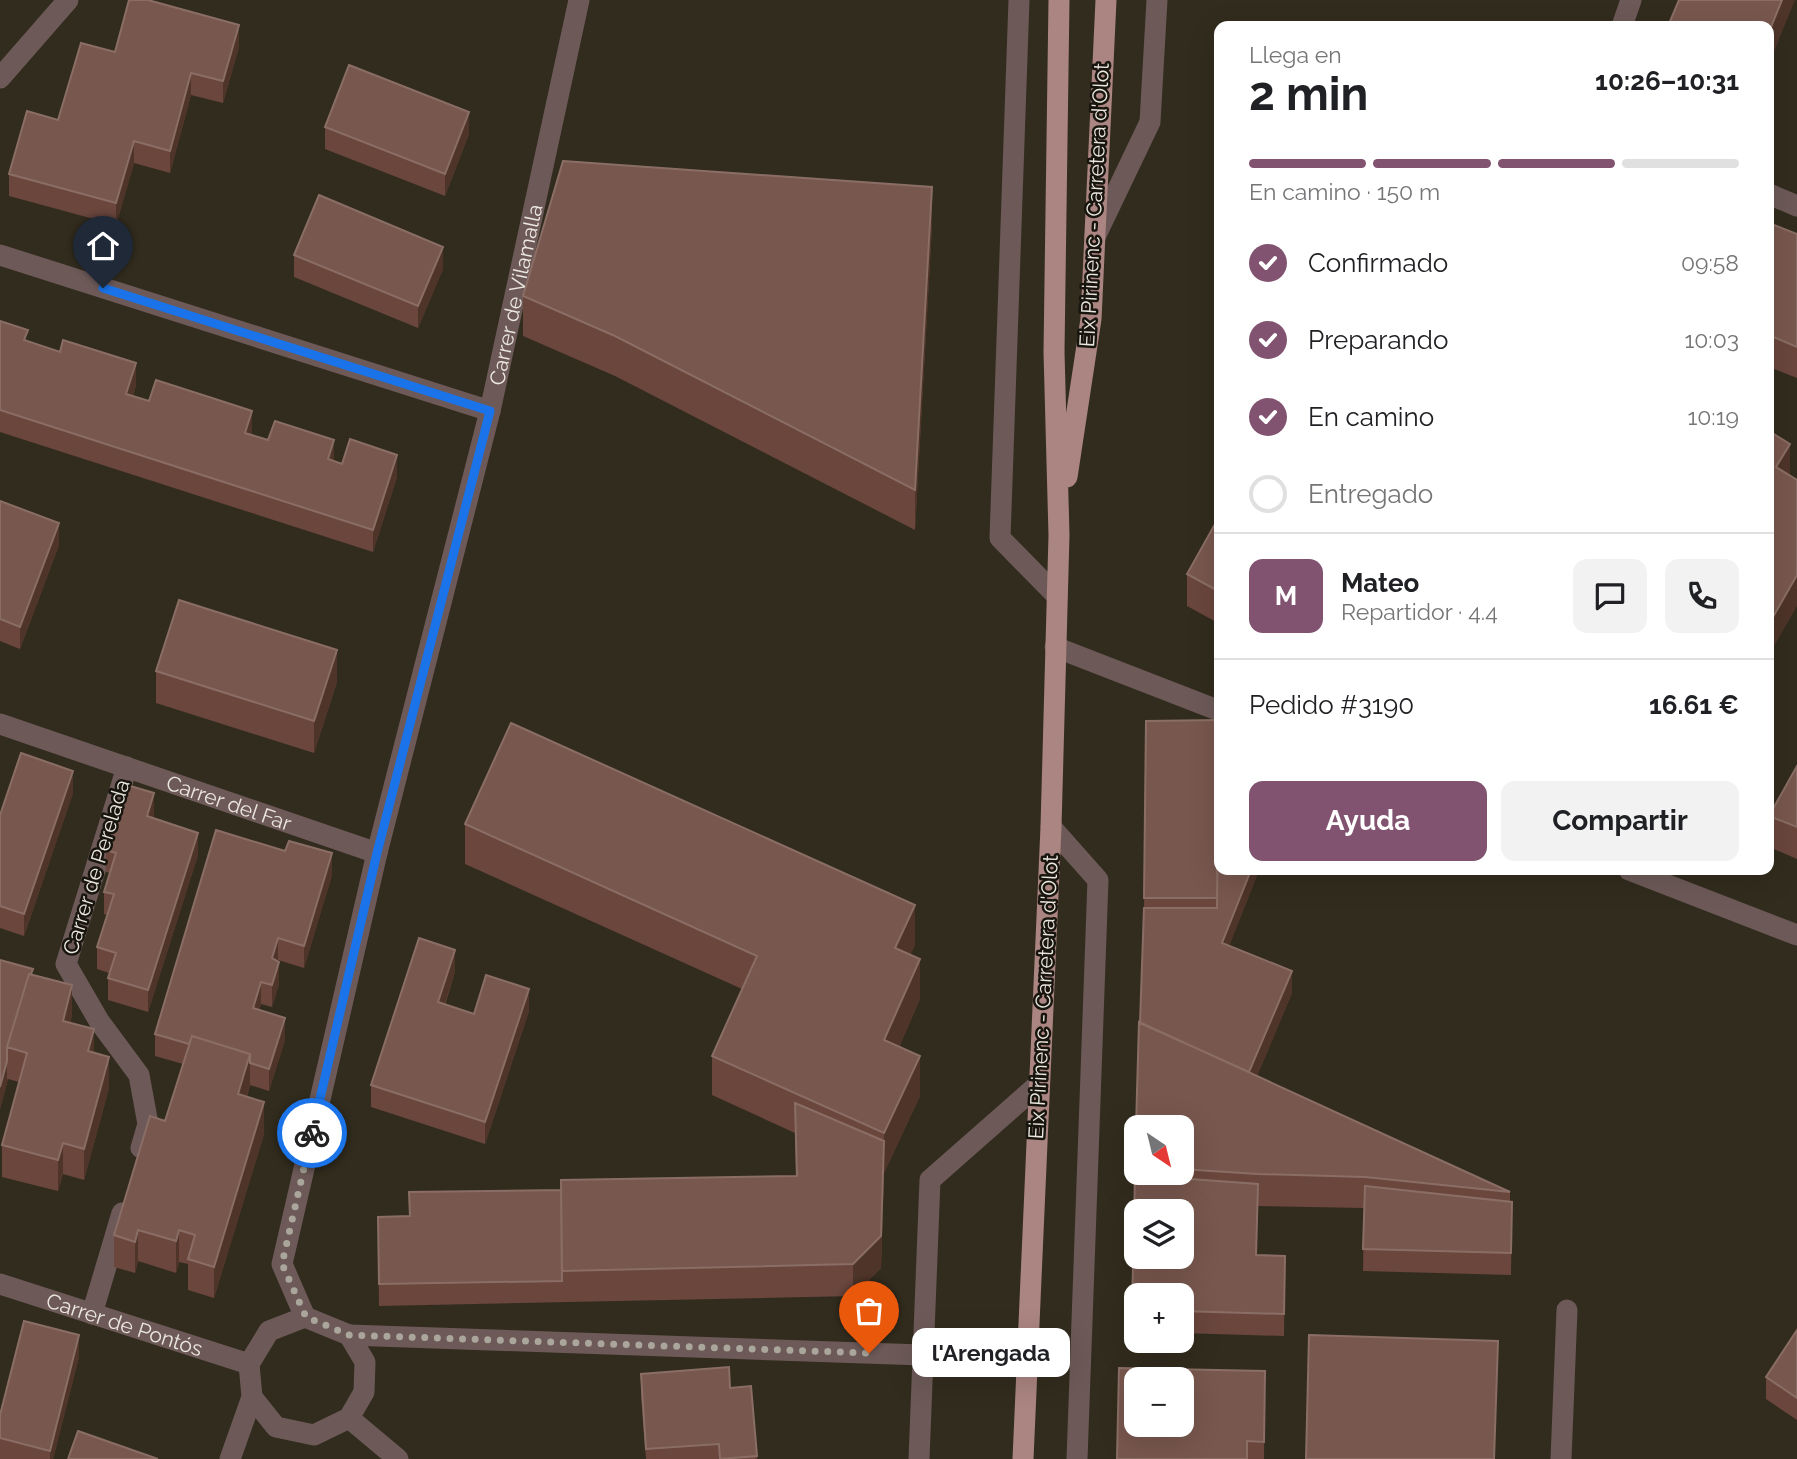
<!DOCTYPE html>
<html lang="es">
<head>
<meta charset="utf-8">
<style>
	body { margin:0; font-family:Raleway,sans-serif; background:#f2f2f2; color:#202124; height:100vh; display:flex; flex-direction:column; font-size:26px; white-space:nowrap }
	* { box-sizing:border-box; margin:0 }
	p { font-size:23px; color:#757577 }
	.icon { flex:none; width:38px; height:38px; fill:none; stroke:currentColor; stroke-width:2; stroke-linecap:round; stroke-linejoin:round }
	.map { position:relative; flex:1; overflow:hidden }
	.side { position:absolute; left:1214px; top:21px; width:560px; height:854px; display:flex; flex-direction:column; background:#fff; border-radius:14px; box-shadow:0 7px 28px #0002 }
	.side>* { flex:none }
	.needle { width:46px; rotate:145deg }
	.buttons { position:absolute; left:1124px; top:1115px; display:grid; gap:14px }
	.buttons a { display:grid; place-items:center; width:70px; height:70px; border-radius:14px; background:#fff; box-shadow:0 7px 28px #0002; font-size:35px }
	.pin { position:absolute; display:grid; place-items:center; width:60px; height:60px; color:#fff; margin:-72px -30px; border-radius:50% 50% 50% 0; rotate:-45deg; box-shadow:0 0 7px #0007 }
	.pin .icon { rotate:45deg }
	.courier { position:absolute; display:grid; place-items:center; width:70px; height:70px; margin:-35px; border:5px solid #1a73e8; border-radius:50%; background:#fff; color:#222; box-shadow:0 2px 9px #0007 }
	.bubble { position:absolute; height:49px; border-radius:14px; background:#fff; box-shadow:0 7px 28px #0002; font-size:23px; font-weight:700; line-height:49px; text-align:center }
	.summary em { font-style:normal; font-weight:700 }
	.summary div { display:flex; flex-direction:column-reverse }
	.summary { display:flex; align-items:center; justify-content:space-between; height:119px; padding:0 35px }
	h1 { font-size:46px; font-weight:700; line-height:52px }
	.bar { display:grid; grid-template-columns:repeat(4,1fr); gap:10px 7px; align-content:center; height:84px; padding:0 35px }
	.bar i { height:9px; border-radius:5px; background:#e0e0e0 }
	.bar .on { background:#815370 }
	.bar p { grid-column:span 4 }
	.line { display:flex; align-items:center; gap:18px; padding:0 35px; border-top:2px solid #e0e0e0 }
	.line div { flex:1 }
	.round { display:grid; place-items:center; flex:none; width:74px; height:74px; border-radius:14px; background:#f2f2f2 }
	ol { padding:0 35px; list-style:none }
	li { display:flex; align-items:center; gap:21px; height:77px }
	li p { margin-inline-start:auto }
	li .icon { padding:7px; border-radius:50%; background:#815370; color:#fff; stroke-width:4 }
	li:last-child { color:#757577 }
	li i { width:38px; height:38px; border:4px solid #e0e0e0; border-radius:50% }
	.button { display:flex; gap:14px; margin-top:auto; padding:14px 35px }
	.button a { flex:1; height:80px; border-radius:14px; background:#815370; color:#fff; font-size:28px; font-weight:700; line-height:80px; text-align:center }
	.button a+a { background:#f2f2f2; color:#202124 }
	.map>svg:first-child { display:block }
	.lines { fill:none; stroke-linecap:round; stroke-linejoin:round }
	.minor { stroke:#6d5a58; stroke-width:21 }
	.major { stroke:#ab8581; stroke-width:21 }
	.wall { fill:#6a463d }
	.shaded-wall { fill:#4e3429 }
	.building { fill:#78574e; stroke:#8a6e65; stroke-width:2; fill-rule:evenodd }
	.done { stroke:#aaa69b; stroke-width:7; stroke-dasharray:0 12.6 }
	.route { stroke:#1a73e8; stroke-width:9 }
	.labels { text-anchor:middle; dominant-baseline:central; stroke-width:5; stroke-linejoin:round; paint-order:stroke }
	.street-label { font-size:21px; fill:#ebe7de; stroke:#17150e }
</style>
</head>
<body>
<div class="map">
<svg width="1797" height="1459" viewBox="0 0 1797 1459">
	<rect width="100%" height="100%" fill="#322c1e"/>
	<g class="lines">
		<g class="minor">
			<path d="M1019,0L1000,538L1057,596"/>
			<path d="M1622,26L1631,0"/>
			<path d="M0,78L68,0"/>
			<path d="M1769,194L1797,206"/>
			<path d="M1095,237L1150,122L1157,0"/>
			<path d="M0,255L490,411"/>
			<path d="M1055,647L1220,711"/>
			<path id="s1" d="M0,724L377,853"/>
			<path d="M127,767L66,964L99,1021L139,1075L148,1124L141,1148"/>
			<path d="M1051,827L1098,880L1077,1459"/>
			<path d="M1629,870L1797,935"/>
			<path id="s2" d="M0,1284L249,1364"/>
			<path d="M92,1314L122,1213"/>
			<path id="s3" d="M305,1317L282,1264L377,853L490,411L579,0"/>
			<path d="M305,1317L349,1335L365,1362L364,1392L349,1418L314,1435L276,1427L252,1397L249,1364L269,1331Z"/>
			<path d="M349,1335L922,1355L1027,1350"/>
			<path d="M349,1418L398,1459"/>
			<path d="M230,1459L252,1397"/>
			<path d="M919,1459L930,1180L1039,1084"/>
			<path d="M1561,1459L1567,1310"/>
		</g>
		<path class="major" d="M1067,477L1091,319L1106,0
			M1023,1459L1051,827L1059,535L1054,352L1059,0"/>
	</g>
	<path class="wall" d="M239,47L223,103L191,95L170,173L134,163L116,225L9,196V174L58,120L115,52Z
		M325,127L469,134L445,196L325,149Z
		M1769,223L1797,234V378L1769,367Z
		M932,226L915,530L615,376L523,336V296Z
		M294,255L443,269L418,328L294,277Z
		M0,321L28,341L136,385L133,396L252,433V435L342,464L397,477L373,552L0,432Z
		M0,501L59,545L20,649L0,641Z
		M1220,515V624L1187,606V574Z
		M156,671L337,682L314,753L156,703Z
		M1146,721L1220,870H1259L1229,946L1292,993L1257,1076L1510,1192V1201L1512,1202L1511,1275L1363,1271L1364,1208L1258,1206L1256,1255L1285,1256L1284,1336L1181,1333V1295H1136V1332H1132L1136,1153V1172H1181V1127L1144,908Z
		M1797,766V859L1769,847V814Z
		M73,793L24,936L0,928V815Z
		M154,815L153,818L198,855L148,1012L108,1000V978L109,973L97,969V947L107,915L104,914V892L110,873L106,872V850Z
		M465,824L915,945L910,955L920,999L899,1047L920,1096L884,1173L881,1268L853,1296L379,1306L378,1217L409,1216L561,1190L796,1176L795,1133L712,1095V1056L742,989L465,864Z
		M332,875L304,968L278,960L279,984L272,1007L261,1004L259,1010L285,1040L269,1091L250,1085L247,1097L264,1134L214,1298L188,1290V1264L179,1262L176,1273L138,1261L135,1273L114,1267V1235L165,1121L183,1064L155,1056V1034Z
		M0,960L33,975L72,1016L70,1023L94,1053L109,1088L84,1180L63,1174L58,1191L2,1177V1145L19,1082L8,1079L0,1109Z
		M455,972L445,1005L474,1014L529,1011L485,1144L371,1107V1085Z
		M1797,1330V1420L1766,1399V1377Z
		M79,1357L53,1459H0V1415Z
		M1265,1371L1264,1459H1117Z
		M641,1374L730,1388L751,1386L757,1459H646L641,1396Z"/>
	<path class="shaded-wall" d="M1782,0H1795L1769,64V32Z
		M239,25V47L223,103V81Z
		M191,73V95L170,173V151Z
		M469,112V134L445,196V174Z
		M134,141V163L116,225V203Z
		M932,187V226L915,530V490Z
		M443,247V269L418,328V306Z
		M136,363V385L126,416V394Z
		M252,411V433L245,455V433Z
		M334,440V462L328,459Z
		M1790,444V475L1776,467Z
		M397,455V477L373,552V530Z
		M59,523V545L20,649V627Z
		M1797,575V606L1769,655V624Z
		M337,650V682L314,753V721Z
		M73,771V793L24,936V914Z
		M154,793V815L147,838V816Z
		M198,833V855L148,1012V990Z
		M332,853V875L304,968V946Z
		M1251,870H1259L1222,965V943Z
		M915,905V945L895,987V948Z
		M278,938V960L272,980V958Z
		M455,950V972L438,1024V1002Z
		M920,959V999L884,1080V1040Z
		M279,962V984L272,1007V985Z
		M1292,971V993L1246,1102V1080Z
		M261,982V1004L253,1030V1008Z
		M72,985V1016L63,1053V1021Z
		M529,989V1011L485,1144V1122Z
		M285,1018V1040L269,1091V1069Z
		M94,1029V1061L88,1051Z
		M250,1054V1085L238,1126V1094Z
		M920,1056V1096L884,1173L881,1268L853,1296V1264L881,1236L884,1133Z
		M109,1057V1088L84,1180V1149Z
		M7,1061V1079H8L0,1109V1087Z
		M264,1102V1134L214,1298V1267Z
		M63,1143V1174L58,1191V1160Z
		M138,1230V1261L135,1273V1242Z
		M179,1230V1262L176,1273V1241Z
		M79,1335V1357L53,1459H50V1451Z"/>
	<path class="building" d="M129,0H148L239,25L223,81L191,73L170,151L134,141L116,203L9,174L27,111L58,120L81,43L115,52Z
		M1679,0H1782L1769,32V26H1668Z
		M349,65L469,112L445,174L325,127Z
		M563,161L932,187L915,490L615,336L523,296Z
		M319,195L443,247L418,306L294,255Z
		M1769,223L1797,234V347L1769,335Z
		M0,321L28,330L24,340L60,352L63,340L136,363L126,394L149,401L156,380L212,398L252,411L245,433L268,440L275,421L334,440L328,459L342,464L350,439L397,455L373,530L0,410Z
		M1769,431L1790,444L1776,467L1797,480V575L1769,624Z
		M0,501L59,523L20,627L0,619Z
		M1220,515V592L1187,574Z
		M179,600L337,650L314,721L156,671Z
		M1219,720L1217,898H1144L1146,721Z
		M511,723L915,905L895,948L920,959L884,1040L920,1056L884,1133L712,1056L757,956L465,824Z
		M1219,730H1220V870H1251L1222,943L1292,971L1249,1072L1140,1023L1144,908H1217Z
		M21,753L73,771L24,914L0,906V815Z
		M1797,766V827L1769,816Z
		M127,785L154,793L147,816L198,833L148,990L108,978L116,953L97,947L114,894L104,892L116,853L106,850Z
		M216,830L285,851L289,841L332,853L304,946L278,938L272,958L279,962L272,985L261,982L253,1008L285,1018L269,1069L250,1063V1054L192,1036L189,1044L155,1034Z
		M419,938L455,950L438,1002L474,1014L486,975L529,989L485,1122L371,1085Z
		M0,960L33,969L31,974H29L7,1047V1061L0,1087Z
		M29,974L72,985L63,1021L94,1029L88,1051L109,1057L84,1149L63,1143L58,1160L2,1145L27,1053L7,1047Z
		M1139,1022L1510,1192L1365,1177L1258,1174L1181,1169V1127H1136Z
		M192,1036L250,1054L238,1094L264,1102L214,1267L188,1259L195,1235L179,1230L176,1241L138,1230L135,1242L114,1235L150,1116L165,1121Z
		M795,1103L884,1141L881,1236L853,1264L562,1271L561,1180L797,1176Z
		M1135,1175L1258,1184L1256,1255L1285,1256L1284,1314L1181,1311V1295H1136V1310H1132ZM1136,1211H1181V1256H1136Z
		M1365,1186L1512,1202L1511,1253L1363,1249Z
		M561,1190L562,1281L379,1284L378,1217L410,1216L409,1192Z
		M24,1321L79,1335L50,1451L0,1438V1415Z
		M1797,1330V1398L1766,1377Z
		M1309,1335L1498,1341L1494,1459H1306Z
		M729,1367L730,1388L751,1386L757,1456L720,1459L719,1444L646,1449L641,1374Z
		M1119,1368L1265,1371L1264,1442L1247,1441V1459H1117ZM1136,1379H1181V1424H1136Z
		M78,1431L158,1459H68Z"/>
	<g class="lines">
		<path class="done" d="M312,1133L282,1264L306,1317L349,1335L869,1353"/>
		<path class="route" d="M103,288L490,411L377,853L312,1133"/>
	</g>
	<g class="labels">
		<g class="street-label">
			<text transform="translate(1094 205) rotate(-87)">Eix Pirinenc - Carretera d'Olot</text>
			<text stroke="none"><textPath href="#s3" startOffset="1055">Carrer de Vilamalla</textPath></text>
			<text stroke="none"><textPath href="#s1" startOffset="242">Carrer del Far</textPath></text>
			<text transform="translate(96 867) rotate(-73)">Carrer de Perelada</text>
			<text transform="translate(1043 997) rotate(-87)">Eix Pirinenc - Carretera d'Olot</text>
			<text stroke="none"><textPath href="#s2" startOffset="131">Carrer de Pontós</textPath></text>
		</g>
	</g>
</svg>
<div class="buttons">
<a><svg class="needle" viewBox="-14 -14 28 28"><path d="M0-13l5 13h-10z" fill="#e53935"/><path d="M0 13l5-13h-10z" fill="#757577"/></svg></a>
<a><svg class="icon" aria-label="layers" viewBox="0 0 24 24"><path d="M12 4l9 5-9 5-9-5zM3 14l9 5 9-5"/></svg></a>
<a>+</a>
<a>−</a>
</div>
<div class="pin" style="left:869px;top:1353px;background:#ea580c"><svg class="icon" aria-label="bag" viewBox="0 0 24 24"><path d="M5 8h14l-1 12H6zM9 8a3 3 0 0 1 6 0"/></svg></div>
<div class="pin" style="left:103px;top:288px;background:#1f2937"><svg class="icon" aria-label="home" viewBox="0 0 24 24"><path d="M3 11l9-7 9 7M6 9v11h12V9"/></svg></div>
<div class="courier" style="left:312px;top:1133px"><svg class="icon" aria-label="bike" viewBox="0 0 24 24"><circle cx="6" cy="16" r="4"/><circle cx="18" cy="16" r="4"/><path d="M6 16l4-8h5l3 8M10 8l3 8H6M13 5h3"/></svg></div>
<div class="bubble" style="left:912px;top:1328px;width:158px">l'Arengada</div>
<section class="side">
<div class="summary"><div><h1>2 min</h1><p>Llega en</p></div><em>10:26–10:31</em></div>
<div class="bar"><i class="on"></i><i class="on"></i><i class="on"></i><i></i><p>En camino · 150 m</p></div>
<ol>
<li><svg class="icon" aria-label="check" viewBox="0 0 24 24"><path d="M5 12l5 5 9-10"/></svg>Confirmado<p>09:58</p></li>
<li><svg class="icon" aria-label="check" viewBox="0 0 24 24"><path d="M5 12l5 5 9-10"/></svg>Preparando<p>10:03</p></li>
<li><svg class="icon" aria-label="check" viewBox="0 0 24 24"><path d="M5 12l5 5 9-10"/></svg>En camino<p>10:19</p></li>
<li><i></i>Entregado</li>
</ol>
<div class="line" style="height:126px"><b class="round" style="background:#815370;color:#fff">M</b><div><b>Mateo</b><p>Repartidor · 4.4</p></div><a class="round"><svg class="icon" aria-label="chat" viewBox="0 0 24 24"><path d="M4 5h16v11H9l-5 4z"/></svg></a><a class="round"><svg class="icon" aria-label="phone" viewBox="0 0 24 24"><path d="M5 4h4l2 5-3 2q2 4 5 5l2-3 5 2v4C11 20 4 13 5 4z"/></svg></a></div>
<div class="line" style="height:91px"><div>Pedido #3190</div><b>16.61 €</b></div>
<div class="button"><a>Ayuda</a><a>Compartir</a></div>
</section>
</div>
</body>
</html>
